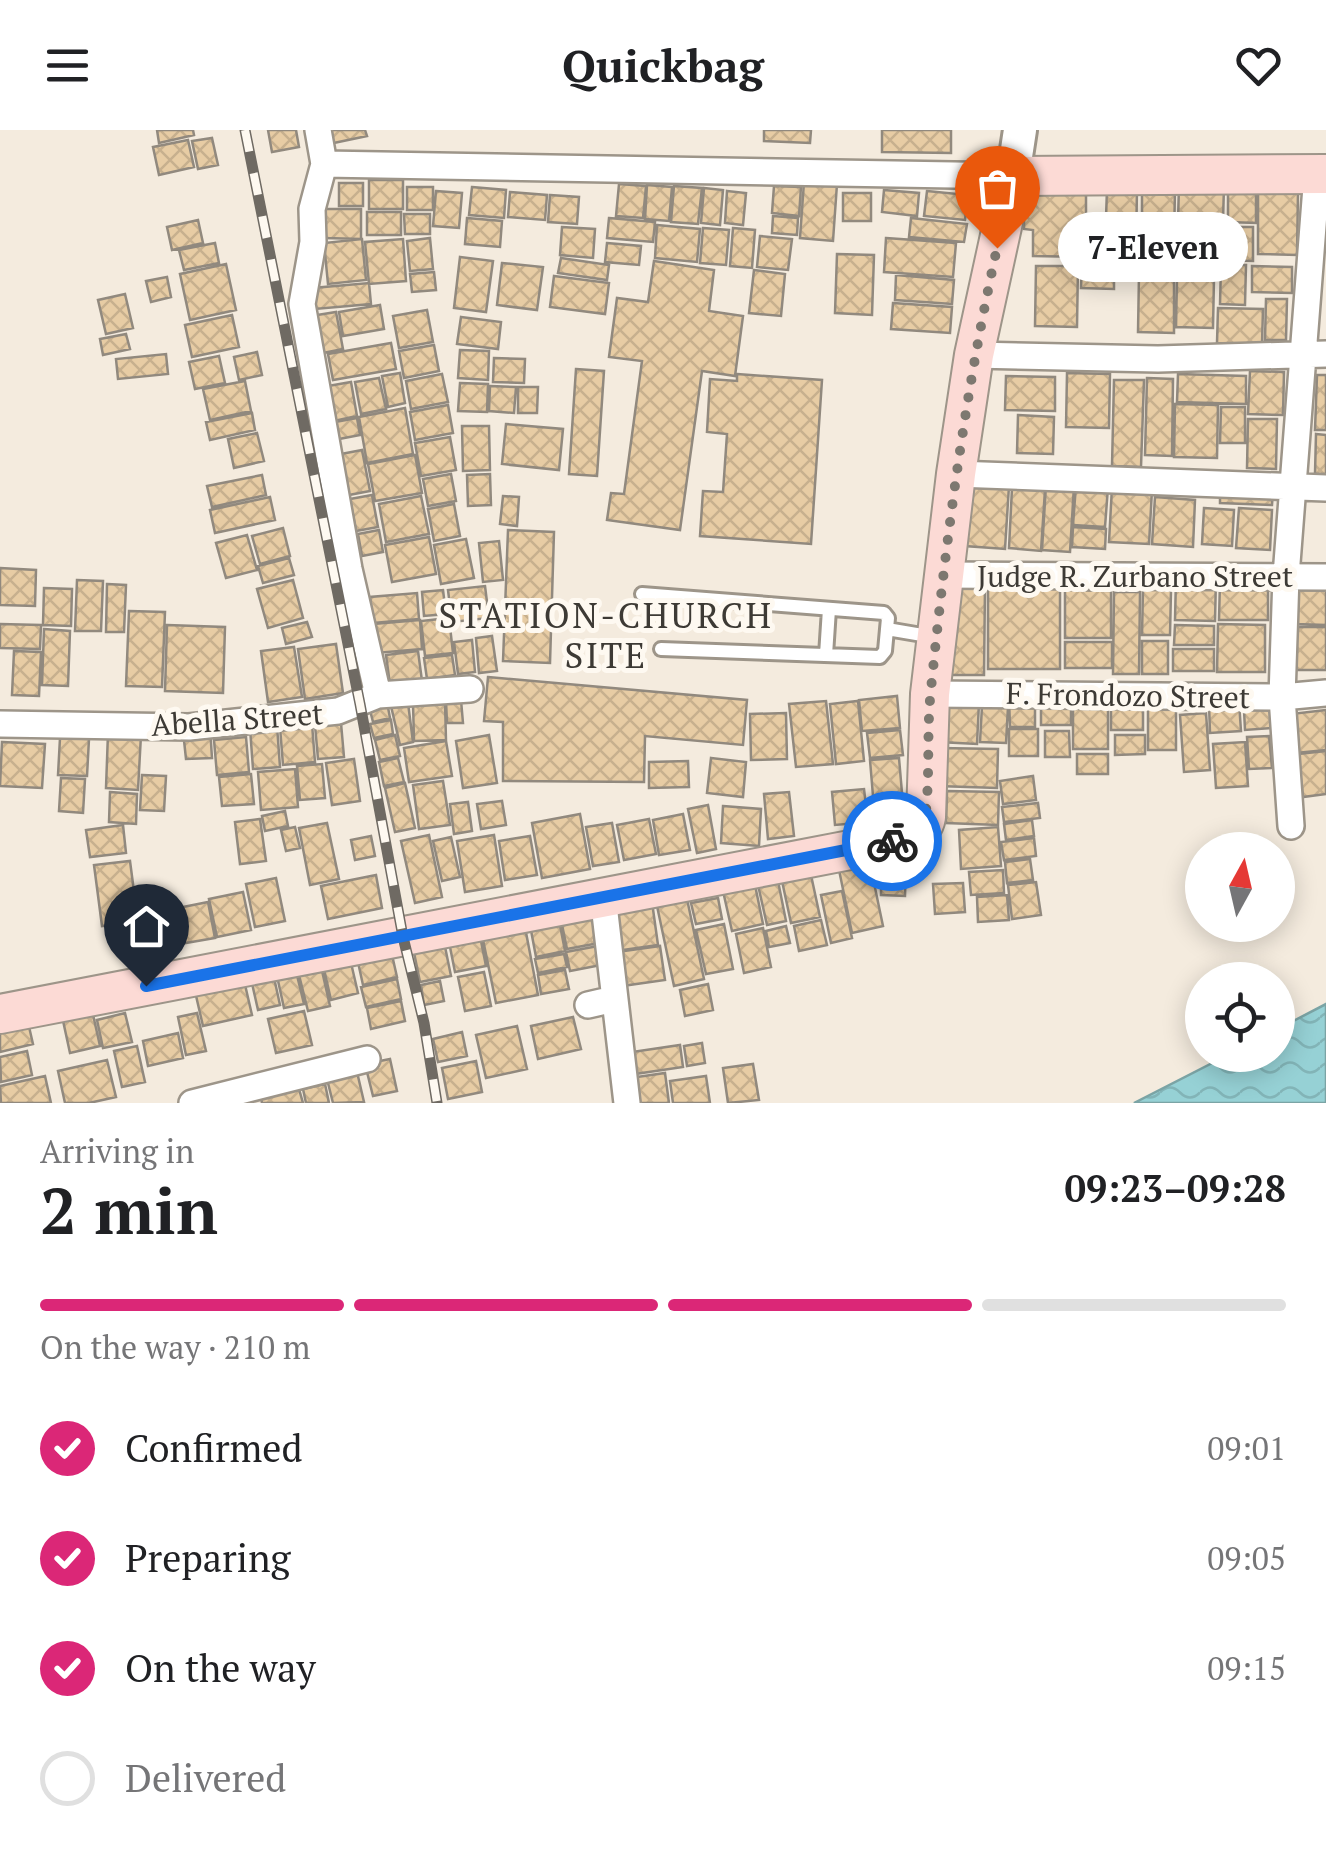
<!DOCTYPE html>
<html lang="en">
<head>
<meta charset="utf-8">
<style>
	body { margin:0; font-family:"PT Serif",serif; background:#f2f2f2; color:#202124; height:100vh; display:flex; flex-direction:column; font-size:38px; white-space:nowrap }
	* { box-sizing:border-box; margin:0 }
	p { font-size:32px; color:#757577 }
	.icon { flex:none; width:55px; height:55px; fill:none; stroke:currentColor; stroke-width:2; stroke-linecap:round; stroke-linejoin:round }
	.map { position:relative; height:973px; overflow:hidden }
	.sheet { display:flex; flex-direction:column; background:#fff; flex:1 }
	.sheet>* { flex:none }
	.needle { width:65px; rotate:8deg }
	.buttons { position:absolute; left:1185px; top:702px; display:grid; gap:20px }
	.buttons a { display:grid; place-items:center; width:110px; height:110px; border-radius:50%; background:#fff; box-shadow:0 5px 25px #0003; font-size:50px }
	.pin { position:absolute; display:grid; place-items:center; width:85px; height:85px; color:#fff; margin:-102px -42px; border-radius:50% 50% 50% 0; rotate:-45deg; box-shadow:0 0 10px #0007 }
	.pin .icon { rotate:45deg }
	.courier { position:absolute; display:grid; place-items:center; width:100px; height:100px; margin:-50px; border:8px solid #1a73e8; border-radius:50%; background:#fff; color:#222; box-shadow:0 2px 12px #0007 }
	.bubble { position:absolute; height:70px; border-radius:35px; background:#fff; box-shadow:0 5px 25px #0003; font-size:32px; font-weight:800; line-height:70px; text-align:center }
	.summary em { font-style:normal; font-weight:800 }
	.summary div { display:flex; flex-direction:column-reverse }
	.summary { display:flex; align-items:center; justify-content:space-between; height:170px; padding:0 40px }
	h1 { font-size:65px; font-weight:800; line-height:75px }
	.bar { display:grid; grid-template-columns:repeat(4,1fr); gap:15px 10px; align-content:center; height:120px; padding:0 40px }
	.bar i { height:12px; border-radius:8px; background:#e0e0e0 }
	.bar .active { background:#db2777 }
	.bar p { grid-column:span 4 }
	ol { padding:0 40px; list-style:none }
	li { display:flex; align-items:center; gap:30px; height:110px }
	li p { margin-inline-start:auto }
	li .icon { padding:10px; border-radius:50%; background:#db2777; color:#fff; stroke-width:4 }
	li:last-child { color:#757577 }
	li i { width:55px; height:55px; border:5px solid #e0e0e0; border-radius:50% }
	header { display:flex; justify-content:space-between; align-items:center; height:130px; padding:0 40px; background:#fff; font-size:45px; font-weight:800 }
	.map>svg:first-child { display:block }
	.water { fill:url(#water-waves); stroke:#7ba4a5; stroke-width:2.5 }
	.building { fill:url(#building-cross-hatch); stroke:#91897e; stroke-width:2.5 }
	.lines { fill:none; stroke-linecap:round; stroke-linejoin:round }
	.service-casing { stroke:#9d9589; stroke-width:18 }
	.minor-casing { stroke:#9d9589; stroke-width:30 }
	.tertiary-casing { stroke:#9d9589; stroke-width:38 }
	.secondary-casing { stroke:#9d9589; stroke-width:42 }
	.service { stroke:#fff; stroke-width:12 }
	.minor { stroke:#fff; stroke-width:25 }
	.tertiary { stroke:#fff; stroke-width:32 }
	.secondary { stroke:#fcdad5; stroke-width:38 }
	.rail-casing { stroke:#6f6a63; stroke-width:11 }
	.rail { stroke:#fef9f1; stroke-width:8; stroke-dasharray:22; stroke-linecap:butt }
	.done { stroke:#7d7870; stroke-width:10; stroke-dasharray:0 18 }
	.route { stroke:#1a73e8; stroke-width:12 }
	.labels { text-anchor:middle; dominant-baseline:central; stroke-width:10; stroke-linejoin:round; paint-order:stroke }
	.street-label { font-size:30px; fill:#3d3a35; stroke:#fef9f1 }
	.quarter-label { font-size:35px; letter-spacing:2.5px; fill:#3d3a35; stroke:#fef9f1 }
</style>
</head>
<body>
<header><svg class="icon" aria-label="menu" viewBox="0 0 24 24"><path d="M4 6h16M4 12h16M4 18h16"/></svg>Quickbag<svg class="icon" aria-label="heart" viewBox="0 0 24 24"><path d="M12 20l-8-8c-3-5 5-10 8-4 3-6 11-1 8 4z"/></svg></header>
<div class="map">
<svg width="1326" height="973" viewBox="0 0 1326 973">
	<defs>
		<pattern id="water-waves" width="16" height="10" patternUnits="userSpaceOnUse" patternTransform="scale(2.5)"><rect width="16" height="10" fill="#96d1d5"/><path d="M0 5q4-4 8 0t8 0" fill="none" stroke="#82b4b7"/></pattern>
		<pattern id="building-cross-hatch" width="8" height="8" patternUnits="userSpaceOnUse" patternTransform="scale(2.5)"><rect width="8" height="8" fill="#e7cca4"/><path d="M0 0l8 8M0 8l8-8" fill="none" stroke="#c7b08e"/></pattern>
	</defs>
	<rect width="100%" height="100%" fill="#f4ebde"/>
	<path class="water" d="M1326,874V973H1134L1228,925H1278V899Z"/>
	<path class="building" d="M157,0H193L194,5L159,13Z
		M268,0H296L299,17L272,22Z
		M326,0H365L367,6L329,14Z
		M764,0H811L810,13L764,11Z
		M882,0H951V23L882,22Z
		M212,8L218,35L198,39L192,11Z
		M188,10L194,37L159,45L153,17Z
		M369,50H403V79H369Z
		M804,52L837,54L833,111L800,108Z
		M339,53H363V76H339Z
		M619,54L646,56L643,88L616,86Z
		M647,55L672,57L669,91L645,89Z
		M1179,55L1224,56L1223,91H1178Z
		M1228,55L1256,56V93L1228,92Z
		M674,56L702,58L698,94L671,92Z
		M774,56L801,57L799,86L772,83Z
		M407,57H433V80H407Z
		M472,57L506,60L504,88L469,85Z
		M704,58L723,60L720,95L701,93Z
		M1107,59H1137L1136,118L1105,117Z
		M1142,59L1175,60L1174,109L1142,108Z
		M884,60L919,63L917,86L882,82Z
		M436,61L462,63L459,98L433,96Z
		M727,61L746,63L743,95L725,93Z
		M927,61L968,65L965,90L924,86Z
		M1258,61L1298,62L1297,125L1258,124Z
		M510,62L547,65L545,90L508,87Z
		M843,63H871V91H843Z
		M1024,63L1086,64V127L1033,126V100L1024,99Z
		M550,65L579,67L577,94L548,92Z
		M325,79H361V109L325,108Z
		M367,82H401V105H367Z
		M404,84H430V104H405Z
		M773,86L798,88L797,105L772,103Z
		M467,88L502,91L500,117L465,114Z
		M609,88L655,92L653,112L607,108Z
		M911,88L967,94L964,112L909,107Z
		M198,90L203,113L172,120L167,97Z
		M657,95L700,99L697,132L655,128Z
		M1178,96L1220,97V144H1178Z
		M562,97L595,99L593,128L560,125Z
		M1224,97H1253V131L1224,130Z
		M703,98L729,100L726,135L700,133Z
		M733,98L755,100L752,138L730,136Z
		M760,106L792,109L788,140L757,137Z
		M430,108L433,139L410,141L407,111Z
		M886,108L956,113L953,147L884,142Z
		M362,109L366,150L328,154L324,113Z
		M403,109L406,151L369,154L365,112Z
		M215,113L219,133L184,140L179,120Z
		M607,113L641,116L639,135L605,132Z
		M837,124L874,125L872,185L835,183Z
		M460,127L493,131L486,182L454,178Z
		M561,128L609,135L607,150L558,143Z
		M1082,128L1114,129V159L1081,158Z
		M654,131L714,140L709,181L743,186L735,246L702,241L680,400L607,390L611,363L624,364L642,231L609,227L617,168L648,172Z
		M502,133L543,137L537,180L497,175Z
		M226,134L236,180L190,190L180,144Z
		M1221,135H1246L1245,175L1220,174Z
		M1036,136H1078L1077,197L1035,196Z
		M1252,136L1292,137V163L1252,162Z
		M754,140L785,144L781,186L749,183Z
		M434,142L436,160L412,162L410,144Z
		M1139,144L1174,145V203L1138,202Z
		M896,145L954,150L952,174L895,170Z
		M554,146L609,153L605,184L550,177Z
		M167,147L171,167L151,172L146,151Z
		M1177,148H1214L1213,198L1176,197Z
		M369,153L371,174L315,179L313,158Z
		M125,164L133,198L106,204L98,170Z
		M1266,169H1287L1286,210H1265Z
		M893,173L952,177L950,203L891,199Z
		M380,175L384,199L343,206L339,182Z
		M1218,178L1263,179L1262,214L1217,213Z
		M427,180L433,212L399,218L393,186Z
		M336,182L343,219L318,224L311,186Z
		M232,185L239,217L192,227L185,195Z
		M461,187L501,192L498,219L457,214Z
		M126,204L130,219L103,225L100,209Z
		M391,213L396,239L333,250L328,224Z
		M434,215L439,241L404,248L399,221Z
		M460,220L489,221L488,250L458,248Z
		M257,222L262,245L239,250L234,227Z
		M166,224L168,244L118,249L116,229Z
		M219,226L225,253L195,259L189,232Z
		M494,228L525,229L524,253L493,252Z
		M576,239L604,241L597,346L569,344Z
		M1250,241L1284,242L1283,285L1248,284Z
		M400,243L405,273L388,277L382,246Z
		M1067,243L1110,244L1109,298L1066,297Z
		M442,244L448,272L411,279L406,251Z
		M737,244L822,250L811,414L700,406L703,361L723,362L727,304L707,302L710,249L737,251Z
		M1178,244L1246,246V274L1177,272Z
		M1317,245H1326V300H1315Z
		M1006,246L1055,247V281L1005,280Z
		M379,248L386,279L361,284L355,252Z
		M1147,248L1173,249L1172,326L1145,325Z
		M1114,250H1144L1141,337L1112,336Z
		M245,251L251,281L210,290L203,259Z
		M351,252L357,286L334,291L328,256Z
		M460,253L488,254L487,282L458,281Z
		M490,256L516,257L514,283L489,281Z
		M518,257H538L537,283H518Z
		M1175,274L1218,275L1217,328L1174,327Z
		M448,275L453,303L415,310L410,282Z
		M1221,277H1245V313H1220Z
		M405,278L413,324L367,333L359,287Z
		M252,283L255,300L210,310L206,292Z
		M1018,285L1054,287L1053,324L1017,323Z
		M357,288L360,305L339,309L335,292Z
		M1248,289H1277L1276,339L1247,338Z
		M506,294L563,299L559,340L502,334Z
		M462,296H489L490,340L463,341Z
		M257,303L264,331L234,338L228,309Z
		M1316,304L1326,305V344H1315Z
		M450,307L456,340L421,346L415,313Z
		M362,320L370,361L349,365L341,324Z
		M415,325L422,363L375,371L368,334Z
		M451,344L456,371L428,376L423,349Z
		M490,344L491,375L468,376L467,345Z
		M262,345L266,365L212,377L207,356Z
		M969,354L1009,356L1005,419L965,416Z
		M1046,355L1074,356L1070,422L1042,420Z
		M1076,355L1108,357L1105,397L1073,395Z
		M1112,357L1152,360L1149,414L1109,412Z
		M1012,358L1045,360L1041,421L1009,418Z
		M1220,358L1273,361L1272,375L1220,373Z
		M372,365L378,397L356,401L350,369Z
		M421,366L429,404L386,412L379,374Z
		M503,366L519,367L517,396L500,394Z
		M270,367L275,390L215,403L210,380Z
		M1155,367L1195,370L1193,417L1152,414Z
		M454,374L460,406L434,411L428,379Z
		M1204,378L1234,380L1232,416L1202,414Z
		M1239,378L1272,380L1270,420L1236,418Z
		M1073,397L1106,399L1105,419L1072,417Z
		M283,398L290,426L260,434L252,406Z
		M379,400L383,422L362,426L358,404Z
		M508,400L554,402L550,533L503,531Z
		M247,405L257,440L226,448L216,413Z
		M429,407L436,444L392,452L385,415Z
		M466,409L474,448L441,454L434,415Z
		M499,411L503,450L483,452L479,413Z
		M289,428L294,445L263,453L258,436Z
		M0,438L36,440L35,476L0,475Z
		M1176,448H1216L1215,491L1175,490Z
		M77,450L103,451L101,501H75Z
		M293,450L303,488L268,498L257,459Z
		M1220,452H1268V490H1219Z
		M107,454L126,455L124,502H106Z
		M485,456L489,488L452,492L448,460Z
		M948,457H985L984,545H948Z
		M44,458L72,459L71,496L43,495Z
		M988,458L1060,459V539H988Z
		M1295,459L1326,460V495L1295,494Z
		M443,460L446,484L424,486L422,462Z
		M1065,460L1111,461V508H1065Z
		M1143,460H1171L1170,505H1142Z
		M1114,462H1140L1139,544H1113Z
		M417,463L419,489L373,493L370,467Z
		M129,481L165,482L162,557L126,556Z
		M449,488L453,523L425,526L421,491Z
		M420,490L422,519L376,523L373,494Z
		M307,492L312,507L286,514L282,498Z
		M0,494L41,495L40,519L0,518Z
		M1218,494L1265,495V542H1217Z
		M167,495L225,497L223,563L165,561Z
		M1175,495L1214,496V515H1174Z
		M1296,497H1326V540H1296Z
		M44,499L70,501L68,556L42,555Z
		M492,506L497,541L479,543L476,508Z
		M472,510L475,542L458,544L454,512Z
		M1142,511H1168V544H1142Z
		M1065,512H1112V538H1065Z
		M336,514L343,563L305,569L298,519Z
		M294,517L302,567L268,572L261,521Z
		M1173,519H1214V541H1173Z
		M14,521L41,522L39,566L12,565Z
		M418,521L422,551L390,555L386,525Z
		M452,525L455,545L427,549L424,528Z
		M488,547L747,570L743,615L645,606L644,652L503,651V592L484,591Z
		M897,566L900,598L862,601L859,570Z
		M1009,568H1035V597H1010Z
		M461,570L463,593H447L446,571Z
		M826,571L833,634L796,637L789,574Z
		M858,571L864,631L836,634L830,574Z
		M941,571L979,573L977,614L939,612Z
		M387,572L390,588L373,592L369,576Z
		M445,572L446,610L414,611L413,573Z
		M1073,572H1108V619H1073Z
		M1111,572H1143V600H1111Z
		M1239,572L1241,601L1210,603L1209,574Z
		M408,573L413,612L400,615L391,576Z
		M1148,573H1176V620H1148Z
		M1071,575V595H1041V576Z
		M982,576L1008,577L1006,613L980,612Z
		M1270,579L1272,598L1245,600L1244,580Z
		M1326,580V620L1296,623L1291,584Z
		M786,583L787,629L751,630L750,584Z
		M1206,583L1210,640L1184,642L1180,585Z
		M391,590L393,604L374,608L370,594Z
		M341,593L344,627L318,629L315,595Z
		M312,594L315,632L283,635L280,597Z
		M277,596L280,637L253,639L250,598Z
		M210,598L212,628L186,629L183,601Z
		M1009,599H1038V626H1009Z
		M900,600L903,625L870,628L867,603Z
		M1045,601H1069L1070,627H1045Z
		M108,603L141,605L138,660L106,658Z
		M395,605L400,626L380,630L375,610Z
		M489,605L497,653L463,658L456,611Z
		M1115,605H1145V624L1115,625Z
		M1269,606L1272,638L1249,639L1247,607Z
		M246,607L249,642L217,645L214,610Z
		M60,608L89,609L87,646L58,645Z
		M446,611L452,646L409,652L404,618Z
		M2,612L45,614L42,658L0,656Z
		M1245,612L1248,656L1216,658L1213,614Z
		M939,618L998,619L997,658L938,656Z
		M1326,621V664L1303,667L1298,624Z
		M1077,624H1108V644H1077Z
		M398,628L404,652L384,656L379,632Z
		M711,628L746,632L743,667L707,663Z
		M899,628L902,663L873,666L870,630Z
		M354,629L360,671L332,675L326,633Z
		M688,631L689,657L649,658V632Z
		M322,634L325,668L300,670L297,636Z
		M295,639L298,677L261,680L258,642Z
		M251,644L254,674L222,676L219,647Z
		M142,645L166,646L164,681L140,680Z
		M1033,646L1036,670L1003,674L1000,651Z
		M61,648L85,649L83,683L59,681Z
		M443,651L450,695L419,699L413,655Z
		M405,653L415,698L395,702L385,658Z
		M864,659L868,692L835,695L832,662Z
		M947,661L999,662L998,695L946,693Z
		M110,662L137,664L136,694L109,692Z
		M789,662L794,706L768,709L764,664Z
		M502,671L506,695L481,699L477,674Z
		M468,672L472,701L454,704L450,674Z
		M1038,673L1040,688L1004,692L1002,677Z
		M708,675L716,719L697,723L688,679Z
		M723,676L761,679L759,716L721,713Z
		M285,681L288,696L265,701L262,686Z
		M580,684L590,739L542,748L532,693Z
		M683,684L690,720L659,725L653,690Z
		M260,689L266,731L240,734L235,692Z
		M649,689L656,724L624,730L617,695Z
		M1032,690L1034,706L1006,710L1004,694Z
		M327,693L339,749L310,755L299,698Z
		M612,693L619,732L593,736L586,697Z
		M123,695L126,723L90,727L86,700Z
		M295,697L300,718L286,721L281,700Z
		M998,697L1001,736L961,739L959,700Z
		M429,705L442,767L415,773L401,711Z
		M494,705L502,756L465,762L457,711Z
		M371,706L375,726L355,730L351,710Z
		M530,706L537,745L505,750L499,711Z
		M451,707L460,747L442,751L433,711Z
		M1034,708L1036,726L1004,730L1001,712Z
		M869,729L883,796L852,803L838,735Z
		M1030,729L1033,750L1007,753L1005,732Z
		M130,731L138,792L102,796L94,735Z
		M881,736L906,737L905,766L881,765Z
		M1003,740L1004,763L971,765L969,742Z
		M376,745L382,778L328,789L321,756Z
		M811,745L820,787L791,793L782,751Z
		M276,748L285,791L255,797L246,754Z
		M778,751L786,791L767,795L758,755Z
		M1036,752L1041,785L1012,789L1008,755Z
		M963,753L965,782L935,784L933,754Z
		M755,755L763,794L732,801L723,761Z
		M842,761L852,808L831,813L821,765Z
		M243,762L251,800L217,807L209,769Z
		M1007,765L1009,790L978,792L977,767Z
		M718,768L722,789L696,794L691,773Z
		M687,769L704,849L674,856L657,776Z
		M208,772L215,808L180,814L173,779Z
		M652,772L658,815L616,821L610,778Z
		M593,779L599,813L567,819L560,785Z
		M559,790L565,821L536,827L530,795Z
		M821,790L827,815L799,821L794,796Z
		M524,792L538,865L496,873L481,800Z
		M724,794L733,839L706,844L696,800Z
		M478,796L486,836L455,842L447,802Z
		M786,796L790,813L769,817L766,801Z
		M763,798L771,837L744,843L736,804Z
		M442,802L451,846L420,852L411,808Z
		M390,816L397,847L363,855L356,823Z
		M598,816L601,835L570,841L566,822Z
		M660,816L665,850L622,856L617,822Z
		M348,820L358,863L331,870L321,826Z
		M564,824L567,837L538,843L535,829Z
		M320,832L330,876L308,881L297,837Z
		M294,833L304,874L284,878L275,837Z
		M565,840L569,859L541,864L538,845Z
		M484,842L491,876L465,881L458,847Z
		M273,843L280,875L258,880L251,849Z
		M243,846L252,885L203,896L194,857Z
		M397,849L401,869L366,877L361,857Z
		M440,851L444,871L424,875L421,855Z
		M708,854L713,880L685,886L680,860Z
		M401,871L405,891L371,899L367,878Z
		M92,880L100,916L70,923L62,886Z
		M304,881L312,915L276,923L268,889Z
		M125,883L132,912L103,918L97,890Z
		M197,883L206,921L186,925L178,887Z
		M573,887L581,919L538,929L531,896Z
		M27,888L33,914L0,922V895Z
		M517,896L527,939L486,948L476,905Z
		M462,902L467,926L438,932L433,909Z
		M178,903L183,928L148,936L143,911Z
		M702,913L705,933L687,936L684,916Z
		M680,915L683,937L635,944L632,922Z
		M137,916L145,952L122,957L114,921Z
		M27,921L32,945L1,952L0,927Z
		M390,929L397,961L373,966L365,934Z
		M107,930L116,967L89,973H65L58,941Z
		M476,931L482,962L448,969L442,938Z
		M753,934L759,970L728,973L723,938Z
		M357,942L364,972L333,973L327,949Z
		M665,943L669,973H634L630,948Z
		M45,946L51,973H1L0,956Z
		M706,946L710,973H673L670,951Z
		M325,954L329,973H306L303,959Z
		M299,959L303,973H262L261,968Z"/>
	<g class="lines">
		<g class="service-casing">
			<path id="service" d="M642,464L884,483L888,488L885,521L880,527L661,519
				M887,499L934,507
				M826,525L829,479"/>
		</g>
		<g class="minor-casing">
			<path id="minor" d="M318,0L324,34L312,79L313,112L302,174L349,439L378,565
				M324,34L1013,46
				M974,225L1158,229L1326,224
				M956,344L1326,358
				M944,445L1326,447
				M930,564L1282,567L1326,563
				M0,594L189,597L338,581L378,565L470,559
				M1291,696L1282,567L1286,446L1317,44
				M603,766L627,973
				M588,875L614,869
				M192,973L367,929"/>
		</g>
		<g class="tertiary-casing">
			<path id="tertiary" d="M1013,46L1020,0"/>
		</g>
		<g class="secondary-casing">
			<path id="secondary" d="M0,884L876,715C896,710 922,709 926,687L930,564L956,344L974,225L1013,46L1326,44"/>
		</g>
		<use href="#service" class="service"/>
		<use href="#minor" class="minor"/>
		<use href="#tertiary" class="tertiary"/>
		<use href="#secondary" class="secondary"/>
		<g class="rail-casing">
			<path id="rail" d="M245,0L360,574L403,807L424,893L437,973"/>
		</g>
		<use href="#rail" class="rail"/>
	</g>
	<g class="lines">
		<path class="done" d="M892,711L918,703L924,697C931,652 926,604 931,559C946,410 965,263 997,118"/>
		<path class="route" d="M146,856L892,711"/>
	</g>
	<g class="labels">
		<g class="street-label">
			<text x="1135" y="446">Judge R. Zurbano Street</text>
			<text transform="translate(1128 565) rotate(1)">F. Frondozo Street</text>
			<text transform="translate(237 589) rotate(-4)">Abella Street</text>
		</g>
		<g class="quarter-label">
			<text x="606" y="485">STATION-CHURCH<tspan x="606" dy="40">SITE</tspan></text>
		</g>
	</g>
</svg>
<div class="buttons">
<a><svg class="needle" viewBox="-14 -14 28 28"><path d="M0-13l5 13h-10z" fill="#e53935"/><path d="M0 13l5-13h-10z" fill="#757577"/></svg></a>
<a><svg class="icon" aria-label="locate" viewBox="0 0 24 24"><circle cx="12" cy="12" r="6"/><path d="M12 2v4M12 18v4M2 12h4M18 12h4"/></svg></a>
</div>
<div class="pin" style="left:997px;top:118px;background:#ea580c"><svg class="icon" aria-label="bag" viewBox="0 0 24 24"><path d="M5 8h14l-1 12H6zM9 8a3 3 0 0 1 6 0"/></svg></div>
<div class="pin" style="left:146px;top:856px;background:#1f2937"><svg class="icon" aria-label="home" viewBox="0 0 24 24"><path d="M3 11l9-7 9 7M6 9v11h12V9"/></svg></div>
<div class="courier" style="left:892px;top:711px"><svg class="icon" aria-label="bike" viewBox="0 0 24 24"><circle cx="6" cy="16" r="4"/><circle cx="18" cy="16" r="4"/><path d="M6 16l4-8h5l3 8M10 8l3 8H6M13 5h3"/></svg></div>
<div class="bubble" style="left:1058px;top:82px;width:190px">7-Eleven</div>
</div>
<section class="sheet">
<div class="summary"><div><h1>2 min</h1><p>Arriving in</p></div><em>09:23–09:28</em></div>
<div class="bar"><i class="active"></i><i class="active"></i><i class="active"></i><i></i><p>On the way · 210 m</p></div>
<ol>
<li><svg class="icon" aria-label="check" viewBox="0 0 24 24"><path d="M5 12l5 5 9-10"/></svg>Confirmed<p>09:01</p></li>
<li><svg class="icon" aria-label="check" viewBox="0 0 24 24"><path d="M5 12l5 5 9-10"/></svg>Preparing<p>09:05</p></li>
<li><svg class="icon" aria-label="check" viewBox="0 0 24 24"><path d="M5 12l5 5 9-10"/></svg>On the way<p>09:15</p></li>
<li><i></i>Delivered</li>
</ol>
</section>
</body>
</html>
